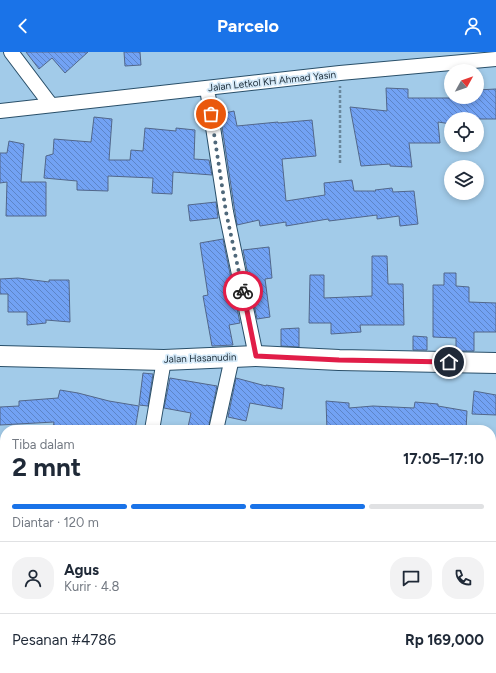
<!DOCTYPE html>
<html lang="id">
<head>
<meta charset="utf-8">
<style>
	body { margin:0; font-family:Figtree,sans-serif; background:#f2f2f3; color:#1f2937; height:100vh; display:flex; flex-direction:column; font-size:15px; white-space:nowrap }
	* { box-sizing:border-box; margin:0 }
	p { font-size:13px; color:#747a83 }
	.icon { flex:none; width:22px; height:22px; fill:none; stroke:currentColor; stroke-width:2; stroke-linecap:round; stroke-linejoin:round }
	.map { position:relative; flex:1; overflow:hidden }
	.side { position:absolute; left:0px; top:373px; width:496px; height:248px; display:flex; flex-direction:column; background:#fff; border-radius:16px 16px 0 0; box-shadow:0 2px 6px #0003 }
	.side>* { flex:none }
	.needle { width:26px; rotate:50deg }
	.fabs { position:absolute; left:444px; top:12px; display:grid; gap:8px }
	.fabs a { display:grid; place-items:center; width:40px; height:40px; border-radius:50%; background:#fff; box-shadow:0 2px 6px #0003; font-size:20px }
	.pin { position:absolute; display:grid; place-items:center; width:34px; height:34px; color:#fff; margin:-17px; border:2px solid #fff; border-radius:50%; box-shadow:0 1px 4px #0007 }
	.courier { position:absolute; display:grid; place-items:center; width:40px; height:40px; margin:-20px; border:3px solid #e11d48; border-radius:50%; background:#fff; color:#222; box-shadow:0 1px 5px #0007 }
	.summary em { font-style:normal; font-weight:700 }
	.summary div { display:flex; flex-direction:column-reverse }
	.summary { display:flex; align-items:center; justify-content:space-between; height:68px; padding:0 12px }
	h1 { font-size:26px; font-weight:700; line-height:30px }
	.bar { display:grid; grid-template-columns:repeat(4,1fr); gap:6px 4px; align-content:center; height:48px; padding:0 12px }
	.bar i { height:5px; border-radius:3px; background:#e0e1e3 }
	.bar .on { background:#1a73e8 }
	.bar p { grid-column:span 4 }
	.line { display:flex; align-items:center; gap:10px; padding:0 12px; border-top:1px solid #e0e1e3 }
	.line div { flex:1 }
	.round { display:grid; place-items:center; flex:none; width:42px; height:42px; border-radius:16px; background:#f2f2f3 }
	header { display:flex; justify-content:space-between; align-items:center; height:52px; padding:0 12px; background:#1a73e8; color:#fff; font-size:18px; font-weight:700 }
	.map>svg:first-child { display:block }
	.building { fill:url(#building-back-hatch); stroke:#52678a }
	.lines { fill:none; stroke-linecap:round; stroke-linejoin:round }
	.minor-casing { stroke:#294f69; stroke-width:16 }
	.secondary-casing { stroke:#294f69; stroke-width:22 }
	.path { stroke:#69879d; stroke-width:2.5; stroke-dasharray:3 2; stroke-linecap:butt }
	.minor { stroke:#fff; stroke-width:14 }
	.secondary { stroke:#fff; stroke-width:20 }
	.done { stroke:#4f687a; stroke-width:4; stroke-dasharray:0 7.2 }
	.route { stroke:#e11d48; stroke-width:5 }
	.labels { text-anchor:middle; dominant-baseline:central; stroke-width:3.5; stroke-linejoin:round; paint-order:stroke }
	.street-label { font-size:10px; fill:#22323e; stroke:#d4e9f8 }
</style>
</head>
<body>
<header><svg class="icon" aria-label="back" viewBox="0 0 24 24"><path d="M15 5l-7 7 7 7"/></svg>Parcelo<svg class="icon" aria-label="person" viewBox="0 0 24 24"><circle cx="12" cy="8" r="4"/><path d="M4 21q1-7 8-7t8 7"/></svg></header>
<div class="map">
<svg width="496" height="621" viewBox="0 0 496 621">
	<defs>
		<pattern id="building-back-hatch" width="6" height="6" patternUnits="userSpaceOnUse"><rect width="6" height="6" fill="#72a2f4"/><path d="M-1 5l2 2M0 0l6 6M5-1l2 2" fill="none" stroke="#5d85c7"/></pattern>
	</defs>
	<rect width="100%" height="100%" fill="#a2cbe9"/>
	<path class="building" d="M26,0H88L65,21L52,6L39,17Z
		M124,0H140L141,13L125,14Z
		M386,36L408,37V46H475V45H477V38L496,37V67H451V72L438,70L440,91H409L412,115L390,114V112L361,114L350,55L387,59Z
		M234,59L237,74L278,70V71L312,68L316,104L282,107L286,149L325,143L324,131L352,128L354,139H376L375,138L392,136L393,140L414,139L418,172L400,174L399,164L377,167V163L329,169L328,167L286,174V170L260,174L259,168L237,173L220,62Z
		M94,65L112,67L109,108H130L131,98L143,99L145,76L176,79V76L195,78L194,107L209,108L212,123L173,120L172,142L152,141L153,126L108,124V139L77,138V129L44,126L46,104L53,102L54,87L91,90Z
		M9,89L24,92L21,130H46V164H6L7,130L0,131V101H7Z
		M216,150L218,166L190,169L188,153Z
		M223,187L240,271L229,273L233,293L212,294L203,244L208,243L200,191Z
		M269,195L272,226L265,227L270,265L257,267L243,198Z
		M372,204H387L388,232H403L404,273H360L361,280L331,282V271H309L310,223H324V246L372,244Z
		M444,221H456V234L469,235V250L496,251V280H474V299H456V286L433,285V233H444Z
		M18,226L49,230V228H69L70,270L46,268V271L27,273V260H8V242H0V227Z
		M299,276V295L281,294V277Z
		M413,284L427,285V298H413Z
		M143,321L153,322L148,354L139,353Z
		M170,326L217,334L208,378H200L188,375L191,361L164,356Z
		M236,326L266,334V333L284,336L282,357L250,351L246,369L228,365Z
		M60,338L78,341L109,349L139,354L135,378H53L54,370L0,373V355L19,354V349L58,346Z
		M474,339L496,343V363L472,362Z
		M326,349L349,351V356L373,354L414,356L415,350L438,352V354L467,359L466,378H327Z"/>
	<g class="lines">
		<g class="minor-casing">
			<path id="minor" d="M11,0L51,53
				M207,36L226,160L256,304
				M0,59L340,21L496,7
				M152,378L164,308
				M216,378L232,306
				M0,548H5
				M491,565H496
				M162,621L163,616"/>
		</g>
		<g class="secondary-casing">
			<path id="secondary" d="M0,304L164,308L256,304L339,308L496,311"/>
		</g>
		<path class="path" d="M340,111V34"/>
		<use href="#minor" class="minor"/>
		<use href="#secondary" class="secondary"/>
	</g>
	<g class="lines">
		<path class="done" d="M211,62L226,160L243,239"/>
		<path class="route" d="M243,239L256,304L339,308L449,310"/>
	</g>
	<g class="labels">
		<g class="street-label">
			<text transform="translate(272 29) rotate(-6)">Jalan Letkol KH Ahmad Yasin</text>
			<text transform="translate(200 306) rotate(-2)">Jalan Hasanudin</text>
		</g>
	</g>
</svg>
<div class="fabs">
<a><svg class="needle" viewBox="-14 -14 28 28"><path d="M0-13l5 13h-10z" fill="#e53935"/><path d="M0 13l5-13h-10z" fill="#747a83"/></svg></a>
<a><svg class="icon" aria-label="locate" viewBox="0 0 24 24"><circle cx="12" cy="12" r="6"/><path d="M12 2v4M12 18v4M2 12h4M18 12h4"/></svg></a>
<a><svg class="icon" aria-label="layers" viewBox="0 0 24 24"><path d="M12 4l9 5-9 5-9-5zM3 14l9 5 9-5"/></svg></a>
</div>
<div class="pin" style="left:211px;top:62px;background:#ea580c"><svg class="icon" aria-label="bag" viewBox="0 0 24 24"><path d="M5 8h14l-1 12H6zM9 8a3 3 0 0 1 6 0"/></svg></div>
<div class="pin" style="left:449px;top:310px;background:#1f2937"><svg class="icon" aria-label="home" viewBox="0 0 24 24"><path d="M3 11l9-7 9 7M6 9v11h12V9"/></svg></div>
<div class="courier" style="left:243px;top:239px"><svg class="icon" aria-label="bike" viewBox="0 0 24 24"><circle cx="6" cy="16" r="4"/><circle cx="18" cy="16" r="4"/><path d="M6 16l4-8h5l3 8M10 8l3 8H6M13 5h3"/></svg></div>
<section class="side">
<div class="summary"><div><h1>2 mnt</h1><p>Tiba dalam</p></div><em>17:05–17:10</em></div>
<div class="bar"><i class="on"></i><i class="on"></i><i class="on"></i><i></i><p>Diantar · 120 m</p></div>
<div class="line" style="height:72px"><a class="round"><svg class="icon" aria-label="person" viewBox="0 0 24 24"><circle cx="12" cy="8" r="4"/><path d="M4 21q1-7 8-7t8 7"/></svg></a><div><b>Agus</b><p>Kurir · 4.8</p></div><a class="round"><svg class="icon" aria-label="chat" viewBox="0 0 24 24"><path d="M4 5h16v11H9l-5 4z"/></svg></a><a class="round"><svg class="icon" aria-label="phone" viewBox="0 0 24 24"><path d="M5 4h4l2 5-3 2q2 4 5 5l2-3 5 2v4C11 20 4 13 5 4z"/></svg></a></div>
<div class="line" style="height:52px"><div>Pesanan #4786</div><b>Rp 169,000</b></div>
</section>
</div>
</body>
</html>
